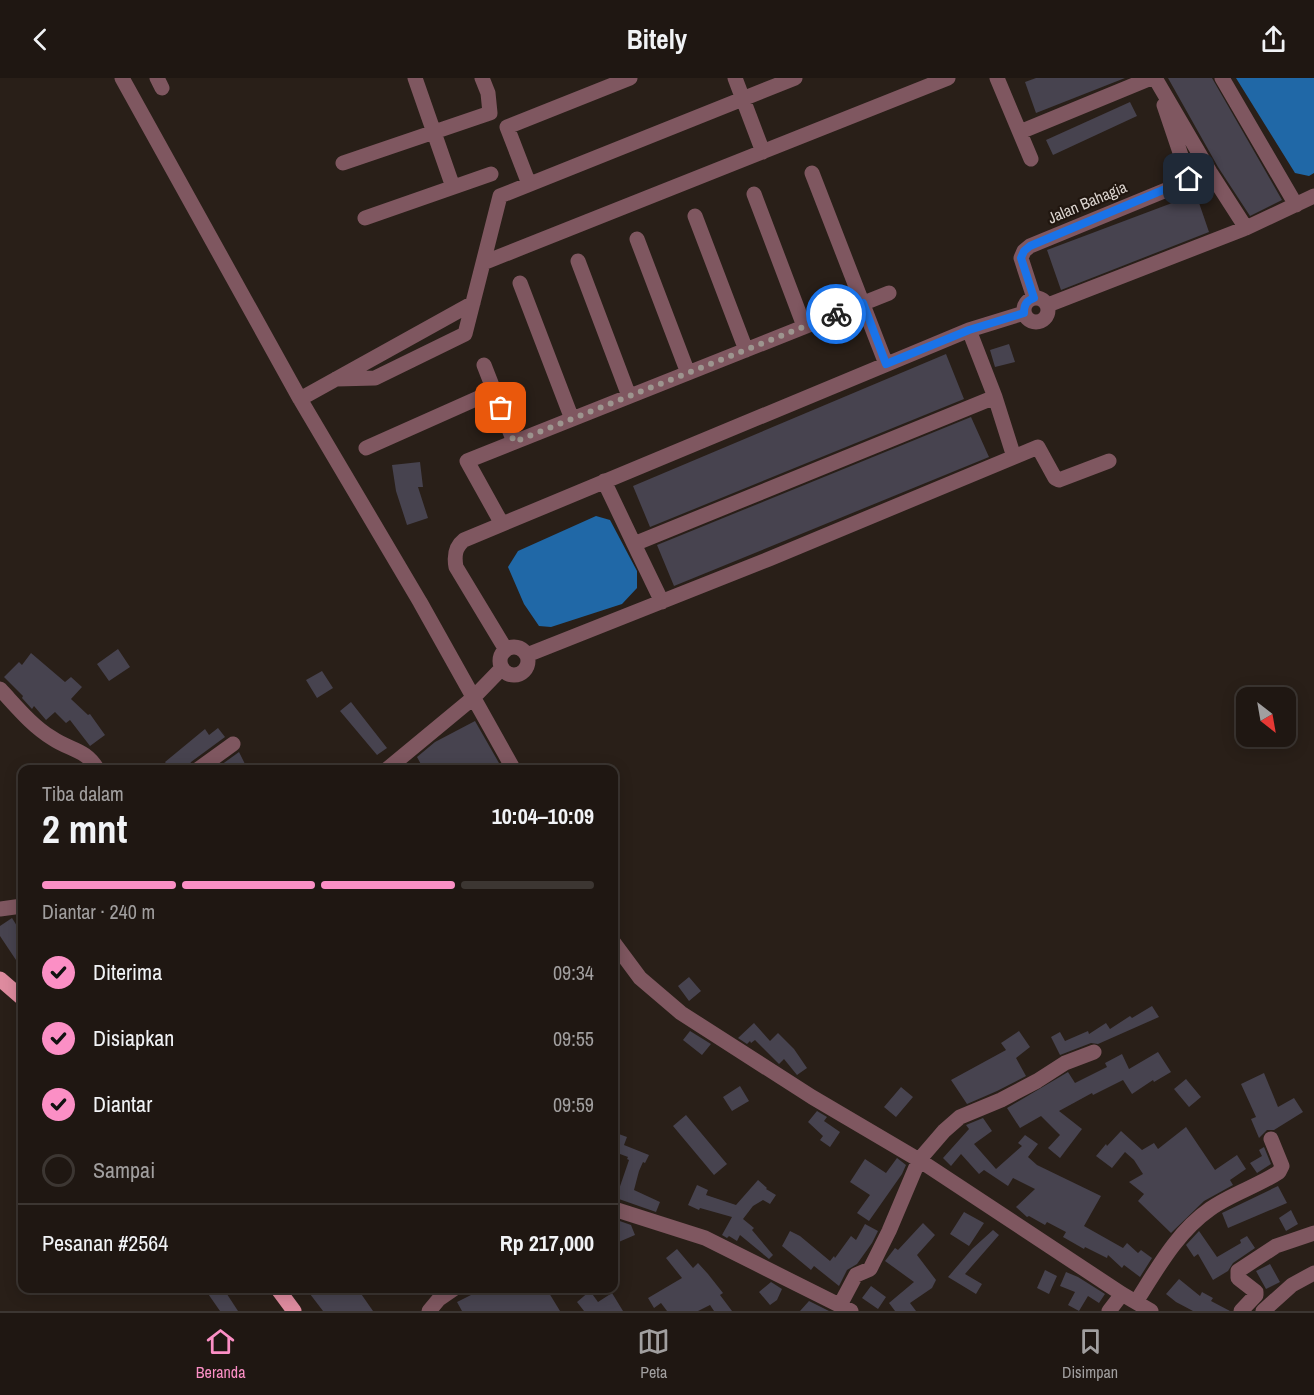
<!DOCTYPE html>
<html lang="id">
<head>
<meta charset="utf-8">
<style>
	body { margin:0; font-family:"Archivo Narrow",sans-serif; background:#2c2420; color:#f1f3f6; height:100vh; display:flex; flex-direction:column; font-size:22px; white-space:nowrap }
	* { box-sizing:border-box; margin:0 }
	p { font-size:20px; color:#a19f9f }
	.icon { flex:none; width:33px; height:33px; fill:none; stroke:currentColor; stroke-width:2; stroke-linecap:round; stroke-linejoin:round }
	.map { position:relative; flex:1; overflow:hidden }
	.panel { position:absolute; left:18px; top:687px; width:600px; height:528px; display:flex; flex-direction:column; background:#1f1712; border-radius:12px; box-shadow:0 3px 15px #0003,0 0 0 2px #3c3632 }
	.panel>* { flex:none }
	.needle { width:39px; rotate:149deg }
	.buttons { position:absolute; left:1236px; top:609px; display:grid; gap:12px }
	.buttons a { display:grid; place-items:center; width:60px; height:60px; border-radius:12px; background:#1f1712; box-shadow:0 3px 15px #0003,0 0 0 2px #3c3632; font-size:30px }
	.pin { position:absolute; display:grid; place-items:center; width:51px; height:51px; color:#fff; margin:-26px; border-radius:12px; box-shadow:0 3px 9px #0006 }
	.courier { position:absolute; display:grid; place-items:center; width:60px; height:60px; margin:-30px; border:4px solid #1a73e8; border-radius:50%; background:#fff; color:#222; box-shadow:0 2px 8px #0007 }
	.summary em { font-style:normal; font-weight:700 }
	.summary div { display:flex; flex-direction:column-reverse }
	.summary { display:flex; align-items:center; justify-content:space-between; height:102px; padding:0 24px }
	h1 { font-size:39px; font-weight:700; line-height:45px }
	.bar { display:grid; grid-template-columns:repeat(4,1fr); gap:9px 6px; align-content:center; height:72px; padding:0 24px }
	.bar i { height:8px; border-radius:4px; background:#3c3632 }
	.bar .active { background:#fb8fc5 }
	.bar p { grid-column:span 4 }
	.line { display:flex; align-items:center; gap:15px; padding:0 24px; border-top:2px solid #3c3632 }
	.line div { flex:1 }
	ol { padding:0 24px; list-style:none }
	li { display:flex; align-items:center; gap:18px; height:66px }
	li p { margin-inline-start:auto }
	li .icon { padding:6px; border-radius:50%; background:#fb8fc5; color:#111; stroke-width:4 }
	li:last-child { color:#a19f9f }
	li i { width:33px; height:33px; border:3px solid #3c3632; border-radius:50% }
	header { display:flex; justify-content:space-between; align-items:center; height:78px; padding:0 24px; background:#1f1712; font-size:27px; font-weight:700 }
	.tabs { display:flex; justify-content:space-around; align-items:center; height:84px; border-top:2px solid #3c3632; background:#1f1712; font-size:16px; color:#a19f9f }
	.tabs a { display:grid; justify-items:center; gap:3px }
	.tabs .active { color:#fb8fc5 }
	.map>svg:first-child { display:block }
	.water { fill:#2068a7 }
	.building { fill:#47434f }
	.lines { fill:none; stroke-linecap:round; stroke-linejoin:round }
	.minor { stroke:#7f5760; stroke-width:15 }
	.major { stroke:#de8b9f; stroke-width:15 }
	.done { stroke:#9d958f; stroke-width:6; stroke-dasharray:0 10.8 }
	.route { stroke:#1a73e8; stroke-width:8 }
	.labels { text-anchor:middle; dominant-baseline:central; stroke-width:4.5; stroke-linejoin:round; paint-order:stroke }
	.street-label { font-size:16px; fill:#dbd4cf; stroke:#20160f }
</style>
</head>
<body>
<header><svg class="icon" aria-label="back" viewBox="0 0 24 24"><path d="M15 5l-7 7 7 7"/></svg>Bitely<svg class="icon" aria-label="share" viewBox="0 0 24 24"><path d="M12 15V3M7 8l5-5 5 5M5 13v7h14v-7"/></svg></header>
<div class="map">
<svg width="1314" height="1233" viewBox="0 0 1314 1233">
	<rect width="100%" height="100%" fill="#291f18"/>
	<path class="water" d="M1236,0H1314V95L1309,98L1295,95Z
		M596,438L610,442L637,493V510L622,526L551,549L539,548L524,526L508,489L518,473Z"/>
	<path class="building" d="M1036,0H1125L1036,35L1025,4Z
		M1168,0H1212L1282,122L1250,138L1218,89Z
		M1130,24L1137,38L1053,77L1046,62Z
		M1196,116L1209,154L1061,212L1047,172Z
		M1009,266L1015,284L995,289L990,272Z
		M946,276L964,321L650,449L633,408Z
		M971,339L989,379L674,508L657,467Z
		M420,384L423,409H418L428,440L407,447L396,413L392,387Z
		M118,571L130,589L109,603L97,586Z
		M31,575L65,604L71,599L82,609L71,621L88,637L90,636L105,657L90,668L70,642L66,645L55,634L46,642L34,628L32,631L22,620L23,618L4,599L19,584L22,587Z
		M322,593L333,610L317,620L306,602Z
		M351,624L387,670L377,677L340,633Z
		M475,643L503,692H424L417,679L435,664Z
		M218,650L225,659L191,684L187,692H171L165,684L205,651L209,657Z
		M239,674L248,692H223L221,687Z
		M12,840L22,856V891L0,858V848Z
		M689,899L701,913L689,923L678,908Z
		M1152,928L1159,939L1098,966L1091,965L1060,977L1051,959L1060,954L1065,963L1088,953L1089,956L1106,945L1110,951L1130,938L1132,940Z
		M754,945L770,963L778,955L794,971L807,990L797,997L784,981L779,986L755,962L751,965L750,963L747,966L738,960Z
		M690,953L711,966L702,977L683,962Z
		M1019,953L1030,969L1016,980L1026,998L997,1013L967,1026L951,1002L1006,972L1001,965Z
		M1158,974L1171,994L1154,1004L1153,1002L1132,1016L1123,1002L1093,1017L1092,1015L1059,1033L1082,1051L1060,1080L1048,1070L1060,1057L1041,1038L1020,1050L1007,1030L1068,994L1075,1005L1107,989L1105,985L1122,976L1129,991Z
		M1264,995L1278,1029L1294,1020L1303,1034L1274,1052H1267L1259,1060L1251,1041L1256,1039L1241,1006Z
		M1186,1001L1201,1019L1189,1029L1174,1011Z
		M740,1008L749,1023L732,1033L723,1019Z
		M901,1009L913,1019L896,1039L884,1029Z
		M817,1033L827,1039L824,1043L840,1054L830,1069L820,1062L823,1058L808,1044Z
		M686,1037L727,1086L714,1097L673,1048Z
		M983,1040L992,1053L974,1066L996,1091L1022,1068L1018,1065L1025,1057L1038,1066L1028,1079L1037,1087L1101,1118L1084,1148L1123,1170L1127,1165L1138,1175L1141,1172L1152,1180L1140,1199L1124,1187L1122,1190L1108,1177L1107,1180L1085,1169L1084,1171L1063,1159L1066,1154L1047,1144L1045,1147L1029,1138L1027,1139L1016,1129L1035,1111L1013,1100L1008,1108L984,1092L979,1096L961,1076L951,1088L943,1080L969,1051L966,1047Z
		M1186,1049L1215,1092L1237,1077L1246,1091L1230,1102L1233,1107L1204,1123L1171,1155L1138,1123L1144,1116L1129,1104L1143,1096L1134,1082L1125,1074L1112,1090L1096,1078L1106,1066L1107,1068L1121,1053L1142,1072L1154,1065L1158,1071Z
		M616,1055L627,1059L624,1067L649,1077L645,1085L643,1084L639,1093L634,1112L660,1124L656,1134L616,1120L629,1082L627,1081L628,1079L620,1076L614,1091V1060Z
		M1264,1069L1271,1086L1257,1095L1250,1085L1262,1078L1259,1072Z
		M897,1080L906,1087L902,1096L869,1143L857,1135L870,1117L850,1104L865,1081L886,1095Z
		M758,1102L767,1110L766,1111L776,1117L770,1126L763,1122L753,1128L743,1141L754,1150L752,1152L773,1177L769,1181L740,1157L737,1163L729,1158L727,1160L722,1157L732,1139L700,1130L699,1132L688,1127L697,1107L708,1112L706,1117L736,1127Z
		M1278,1108L1287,1125L1228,1150L1222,1135Z
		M1291,1132L1298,1146L1286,1153L1279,1140Z
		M964,1134L984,1145L969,1168L950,1156Z
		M614,1141L631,1147L635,1157L614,1166Z
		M923,1145L935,1157L917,1177L936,1202L932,1210L910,1225L916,1233H895L889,1225L914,1204L885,1183L895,1170L898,1172Z
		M865,1146L878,1153L872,1165L857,1186L847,1192L839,1208L814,1188L811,1192L782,1168L790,1153L800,1158L830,1183L834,1178L835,1180L851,1158L856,1162Z
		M993,1152L999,1157L965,1196L982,1206L976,1216L948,1199L972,1171Z
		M1199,1153L1217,1179L1241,1165L1240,1162L1247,1158L1255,1170L1233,1185L1228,1193L1213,1202L1198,1176L1194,1179L1186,1167Z
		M677,1171L693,1190L698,1185L708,1196L723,1215L720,1217L732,1233H714L710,1227L698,1233H667L661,1225L654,1230L648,1220L682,1200L666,1180Z
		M1270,1186L1280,1204L1266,1211L1256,1193Z
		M1045,1192L1057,1198L1049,1216L1037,1210Z
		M1066,1194L1078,1199L1105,1216L1099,1225L1088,1218L1079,1233L1068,1227L1075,1214L1060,1208Z
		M1179,1201L1200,1218L1202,1214L1213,1220L1211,1223L1230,1233H1193L1176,1224L1166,1216Z
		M771,1204L782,1211L777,1222L770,1227L759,1214Z
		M871,1208L886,1219L878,1231L862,1220Z
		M204,1210H223L238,1233H220Z
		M316,1210H320L325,1217L338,1210H357L373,1233H323L310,1216Z
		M495,1210H546L560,1233H462L457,1224L481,1212L484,1216Z
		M590,1213L598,1224L612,1215L623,1233H584L577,1224Z
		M809,1223L829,1233H800Z"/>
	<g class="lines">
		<path class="minor" d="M122,0L300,321L420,524L514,692
			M157,0L162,10
			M415,0L453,109
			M735,0L763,74
			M997,0L1031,81
			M1155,0L1210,94L1246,150
			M1222,0L1296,127
			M1164,27L1189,101
			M1020,54L1151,0
			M343,85L490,35L488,15L482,0
			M812,95L886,286
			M529,106L507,49L630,0
			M754,116L804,248
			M695,138L746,272
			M365,140L491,96
			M637,161L688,295
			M578,183L629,318
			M483,185L948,0
			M520,205L572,341
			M1024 232a12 12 0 1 1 24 0a12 12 0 1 1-24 0Z
			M1034,220L1021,180L1024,173L1030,168L1210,94
			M1048,227L1246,150L1314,118
			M484,287L514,364
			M336,301L375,300L465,256L500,118L795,0
			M300,321L473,225
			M366,370L494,313
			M1014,379L1038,369L1055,400L1059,402L1109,383
			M604,403L634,466L995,319
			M502,446L467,383L889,215
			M634,466L662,524
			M500 583a14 14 0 1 1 28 0a14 14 0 1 1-28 0Z
			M506,572L456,489C454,478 455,469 464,462L969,252L1024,235
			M527,577L769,481L1014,379L995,319L969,252
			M0,611C16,628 32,648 52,660C71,673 85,670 98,692
			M197,692L233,666
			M386,692L473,620L502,590
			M0,831L22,828
			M614,865L640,900L681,935L812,1019L919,1082L1122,1216L1151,1233
			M614,1131L705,1160L851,1233
			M1136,1224C1157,1191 1177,1154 1210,1131C1231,1116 1258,1108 1279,1094L1282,1088L1271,1061
			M840,1227L856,1197L870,1191L889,1153L919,1082L944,1053L960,1039L1001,1022L1037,1003L1065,985L1094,974
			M429,1233L439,1221L455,1210
			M1109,1233L1122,1216
			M1241,1233L1256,1217V1214L1238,1200V1193L1276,1168L1314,1155
			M1263,1233L1292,1207L1314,1195"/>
		<path class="major" d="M0,901L22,920
			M277,1210L294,1233"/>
	</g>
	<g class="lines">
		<path class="done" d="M501,330L514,364L836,236"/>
		<path class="route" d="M836,236L863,225L886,286L969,252L1024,235C1024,227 1026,223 1034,220L1021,180L1024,173L1030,168L1189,101"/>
	</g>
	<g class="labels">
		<g class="street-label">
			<text transform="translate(1087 124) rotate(-23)">Jalan Bahagia</text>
		</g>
	</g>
</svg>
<div class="buttons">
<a><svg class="needle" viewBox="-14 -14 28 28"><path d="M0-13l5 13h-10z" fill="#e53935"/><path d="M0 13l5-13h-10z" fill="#a19f9f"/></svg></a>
</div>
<div class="pin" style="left:501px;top:330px;background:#ea580c"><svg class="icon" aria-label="bag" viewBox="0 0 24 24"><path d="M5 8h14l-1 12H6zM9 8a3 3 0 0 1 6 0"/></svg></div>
<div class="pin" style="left:1189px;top:101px;background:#1f2937"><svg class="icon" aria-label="home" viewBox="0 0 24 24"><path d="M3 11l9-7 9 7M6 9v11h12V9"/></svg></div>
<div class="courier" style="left:836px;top:236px"><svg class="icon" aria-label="bike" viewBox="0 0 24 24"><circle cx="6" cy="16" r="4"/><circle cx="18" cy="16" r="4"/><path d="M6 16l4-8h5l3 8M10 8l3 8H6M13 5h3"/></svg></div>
<section class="panel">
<div class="summary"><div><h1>2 mnt</h1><p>Tiba dalam</p></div><em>10:04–10:09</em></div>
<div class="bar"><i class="active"></i><i class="active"></i><i class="active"></i><i></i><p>Diantar · 240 m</p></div>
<ol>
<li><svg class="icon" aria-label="check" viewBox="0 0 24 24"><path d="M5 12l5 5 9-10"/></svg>Diterima<p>09:34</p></li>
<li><svg class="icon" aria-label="check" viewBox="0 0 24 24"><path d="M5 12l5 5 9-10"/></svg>Disiapkan<p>09:55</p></li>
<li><svg class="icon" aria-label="check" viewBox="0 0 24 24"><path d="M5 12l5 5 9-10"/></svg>Diantar<p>09:59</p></li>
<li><i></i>Sampai</li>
</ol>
<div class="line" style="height:78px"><div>Pesanan #2564</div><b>Rp 217,000</b></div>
</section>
</div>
<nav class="tabs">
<a class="active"><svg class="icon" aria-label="home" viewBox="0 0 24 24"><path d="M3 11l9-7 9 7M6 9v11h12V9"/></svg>Beranda</a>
<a><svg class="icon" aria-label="map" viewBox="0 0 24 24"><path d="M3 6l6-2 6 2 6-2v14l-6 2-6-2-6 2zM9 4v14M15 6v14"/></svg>Peta</a>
<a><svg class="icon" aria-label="saved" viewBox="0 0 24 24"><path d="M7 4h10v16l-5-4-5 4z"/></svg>Disimpan</a>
</nav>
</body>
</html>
